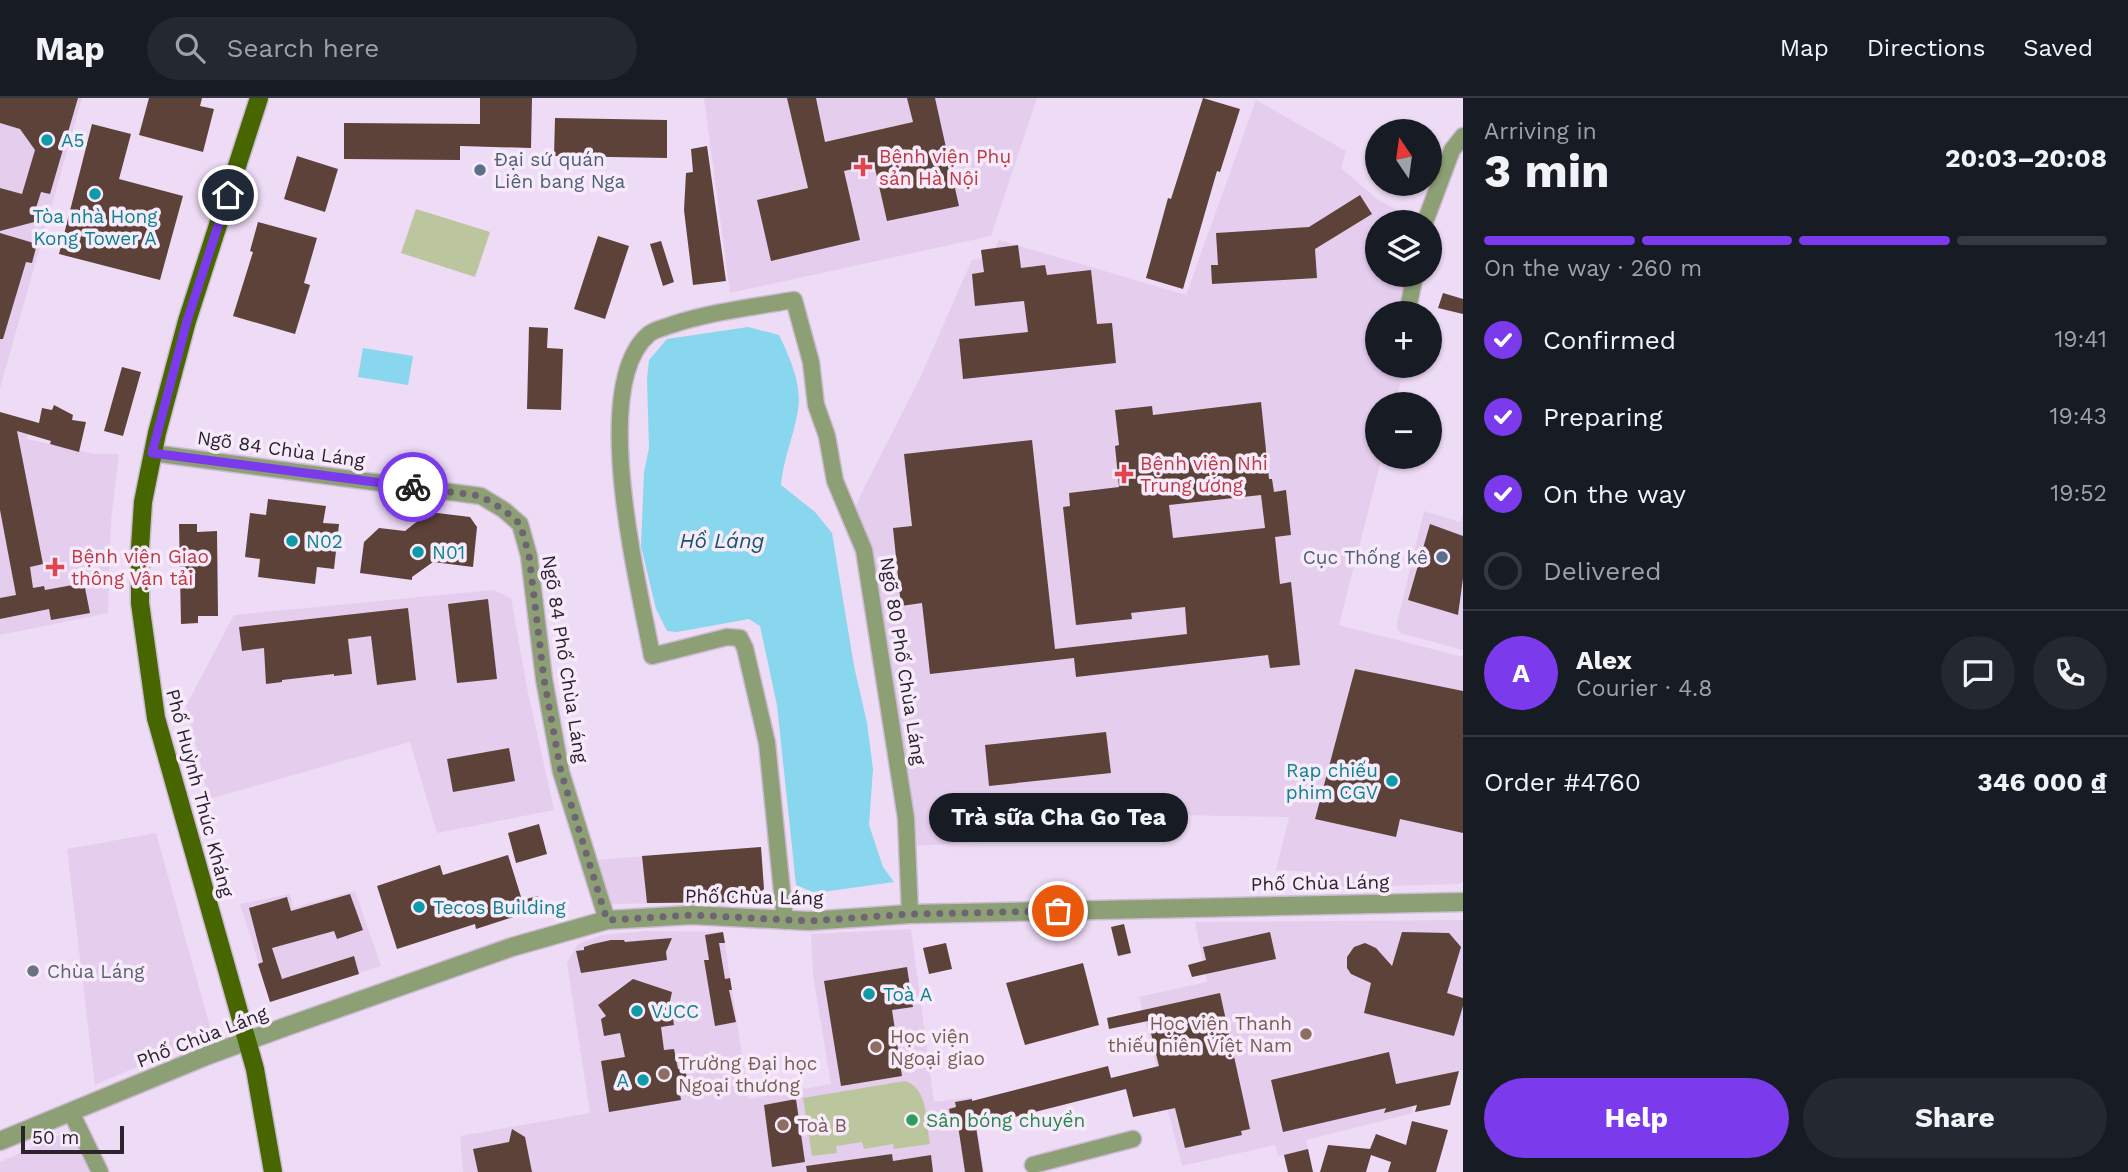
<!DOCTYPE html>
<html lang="en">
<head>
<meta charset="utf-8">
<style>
	body { margin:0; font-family:"Work Sans",sans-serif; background:#242831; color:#f1f3f6; height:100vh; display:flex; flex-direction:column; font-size:26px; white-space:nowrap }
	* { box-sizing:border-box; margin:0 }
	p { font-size:23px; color:#9ea1a6 }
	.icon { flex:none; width:38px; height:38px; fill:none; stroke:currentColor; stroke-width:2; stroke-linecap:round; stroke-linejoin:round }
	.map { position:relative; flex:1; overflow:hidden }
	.side { display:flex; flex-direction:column; background:#171b24; width:665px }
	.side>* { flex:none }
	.needle { width:46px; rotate:347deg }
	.fabs { position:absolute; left:1365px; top:21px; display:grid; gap:14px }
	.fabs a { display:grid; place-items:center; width:77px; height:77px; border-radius:50%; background:#171b24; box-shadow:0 2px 5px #0004; font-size:35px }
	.scale { position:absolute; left:21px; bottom:18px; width:103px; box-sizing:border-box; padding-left:7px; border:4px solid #2b242e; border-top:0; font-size:19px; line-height:24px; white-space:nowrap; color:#2b242e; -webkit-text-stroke:5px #f7ebfb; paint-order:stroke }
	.pin { position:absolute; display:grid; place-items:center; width:60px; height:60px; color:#fff; margin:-30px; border:4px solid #fff; border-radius:50%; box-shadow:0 2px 7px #0007 }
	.courier { position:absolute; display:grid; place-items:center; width:70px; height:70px; margin:-35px; border:5px solid #7c3aed; border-radius:50%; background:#fff; color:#222; box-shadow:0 2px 9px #0007 }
	.bubble { position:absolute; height:49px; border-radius:24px; background:#171b24; box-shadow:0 2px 5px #0004; font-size:23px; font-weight:700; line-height:49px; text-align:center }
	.head em { font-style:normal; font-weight:700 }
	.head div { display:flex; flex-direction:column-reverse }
	.head { display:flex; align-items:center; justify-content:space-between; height:119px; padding:0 21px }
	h1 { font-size:46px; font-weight:700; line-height:52px }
	.bar { display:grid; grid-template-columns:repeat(4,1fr); gap:10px 7px; align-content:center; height:84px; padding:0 21px }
	.bar i { height:9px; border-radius:5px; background:#363941 }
	.bar .active { background:#7c3aed }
	.bar p { grid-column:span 4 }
	.line { display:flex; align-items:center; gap:18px; padding:0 21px; border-top:2px solid #363941 }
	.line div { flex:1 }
	.round { display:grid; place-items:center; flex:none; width:74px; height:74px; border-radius:37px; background:#242831 }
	ol { padding:0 21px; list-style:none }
	li { display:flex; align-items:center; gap:21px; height:77px }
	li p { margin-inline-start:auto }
	li .icon { padding:7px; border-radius:50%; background:#7c3aed; color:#fff; stroke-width:4 }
	li:last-child { color:#9ea1a6 }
	li i { width:38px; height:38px; border:4px solid #363941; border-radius:50% }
	.cta { display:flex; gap:14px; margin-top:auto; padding:14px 21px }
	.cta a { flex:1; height:80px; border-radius:42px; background:#7c3aed; color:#fff; font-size:28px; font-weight:700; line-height:80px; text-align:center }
	.cta a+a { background:#242831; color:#f1f3f6 }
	header { display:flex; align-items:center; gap:42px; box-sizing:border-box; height:98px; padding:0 35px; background:#171b24; border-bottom:2px solid #363941 }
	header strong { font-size:33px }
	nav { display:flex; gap:38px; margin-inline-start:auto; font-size:24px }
	.search { width:490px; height:63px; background:#242831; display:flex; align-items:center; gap:18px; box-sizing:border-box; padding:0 24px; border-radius:38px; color:#9ea1a6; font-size:26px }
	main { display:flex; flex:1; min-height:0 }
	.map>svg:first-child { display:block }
	.built { fill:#e5cdee }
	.green { fill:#bbc59e }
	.water { fill:#89d6ef }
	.building { fill:#5d423a; fill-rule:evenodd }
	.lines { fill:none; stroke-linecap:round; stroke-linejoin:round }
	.minor-casing { stroke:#cbbad2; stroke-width:19 }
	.tertiary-casing { stroke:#cbbad2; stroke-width:21 }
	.primary-casing { stroke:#cbbad2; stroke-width:21 }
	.minor { stroke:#8d9f74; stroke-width:16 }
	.tertiary { stroke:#8d9f74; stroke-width:18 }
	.primary { stroke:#476600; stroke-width:18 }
	.done { stroke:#6f6474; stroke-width:7; stroke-dasharray:0 12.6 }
	.route { stroke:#7c3aed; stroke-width:9 }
	.culture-dot { fill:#0f9aa8; stroke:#f7ebfb; stroke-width:2.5 }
	.health-dot { fill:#e0444e; stroke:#f7ebfb; stroke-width:2.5 }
	.service-dot { fill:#5c6f8a; stroke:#f7ebfb; stroke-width:2.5 }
	.worship-dot { fill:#6b7280; stroke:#f7ebfb; stroke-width:2.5 }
	.education-dot { fill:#8d6e63; stroke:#f7ebfb; stroke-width:2.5 }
	.leisure-dot { fill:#2e9e5b; stroke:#f7ebfb; stroke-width:2.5 }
	.labels { text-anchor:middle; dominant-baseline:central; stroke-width:7; stroke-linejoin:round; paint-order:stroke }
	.culture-label { font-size:19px; fill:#0d838f; stroke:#f7ebfb; text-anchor:start }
	.health-label { font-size:19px; fill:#be3a42; stroke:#f7ebfb; text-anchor:start }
	.service-label { font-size:19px; fill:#4e5e75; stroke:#f7ebfb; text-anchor:start }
	.street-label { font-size:19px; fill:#2b242e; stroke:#f7ebfb }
	.worship-label { font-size:19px; fill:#5b616d; stroke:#f7ebfb; text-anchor:start }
	.education-label { font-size:19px; fill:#785e54; stroke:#f7ebfb; text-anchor:start }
	.leisure-label { font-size:19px; fill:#27864d; stroke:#f7ebfb; text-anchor:start }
	.water-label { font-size:21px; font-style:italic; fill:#145466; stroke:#f7ebfb }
</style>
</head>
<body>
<header>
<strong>Map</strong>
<div class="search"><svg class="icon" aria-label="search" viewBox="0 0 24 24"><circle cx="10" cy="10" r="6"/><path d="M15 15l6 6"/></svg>Search here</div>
<nav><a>Map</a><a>Directions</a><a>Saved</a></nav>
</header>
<main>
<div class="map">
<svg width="1463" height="1074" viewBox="0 0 1463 1074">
	<rect width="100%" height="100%" fill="#eedbf6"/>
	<path class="built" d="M0,0H82L0,290Z
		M704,0H1037L991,138L730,195Z
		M1256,2L1346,53L1341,70L1377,101L1418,124H1377V177H1409L1403,215H1377V268H1405L1395,306H1377V359H1382L1339,527L1463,559V783L1459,786L1311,790V774L1276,772L1289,719L1069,715L1063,739L914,748L868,446L856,408L862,394L919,282L972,162L982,160L981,152L995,150L999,142L1186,197Z
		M0,314L31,323L27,341L95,356H119L111,423L108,515L0,537Z
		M1424,413L1460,424L1463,416V552L1403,536L1398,532L1397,525Z
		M493,492L511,500L527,590L554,712L437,735L410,644L209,701L186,608L234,517Z
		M156,735L212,936L95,987L67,751Z
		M761,749L764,791L750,804L606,806L596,762Z
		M355,793L381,868L271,904L240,806L290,796L293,810Z
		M1463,822V972L1407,984L1413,1015L1306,1042L1313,1074H1288L1284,1057L1278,1058L1275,1047L1182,1068L1139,899L1207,884L1195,824Z
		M911,831L934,1004L972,999L984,1074H463L460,1038L590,1015L567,865L578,846L602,837L646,833L723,834L749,1001L831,986L813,877L811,836Z
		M69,1033L92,1074H0V1064Z"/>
	<path class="green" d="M416,111L490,134L475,179L401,155Z
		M905,983C929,990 926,1026 930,1046L894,1051L893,1046L864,1051L862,1044L836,1048L837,1055L812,1058L803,1000Z"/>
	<path class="water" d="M748,229L779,237C790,260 802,286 798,312C794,338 783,361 781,387L815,414L832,435L854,568L867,625L873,671L869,727L883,769L894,784L815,795L796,787L777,607L760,528L749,521L677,534L667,533L656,511L641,448L644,374L649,350L647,281L649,262L667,241Z
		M363,250L413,258L408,287L358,279Z"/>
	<path class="building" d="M0,0H78L50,96L41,94L35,113L38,123L0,133V90L22,96L35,52L20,31L0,25Z
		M149,0H202L200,8L214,11L203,54L139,37Z
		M480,0H532L531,50L460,48V62L344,61V25L480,26Z
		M787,0H816L825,44L913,24L907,0H935L959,108L887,123L874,66L844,73L860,142L771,163L757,102L808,90Z
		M1203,0L1240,11L1220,74L1217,73L1183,191L1146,180L1168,100L1171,101Z
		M555,20L667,22V60L554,58Z
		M92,26L131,36L119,81L183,98L160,182L59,156Z
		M707,48L726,183L693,187L684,112L686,75L693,74L691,51Z
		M297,58L338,71L325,114L284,101Z
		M1360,97L1372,116L1315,151L1317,180L1212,186L1211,167H1218L1216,135L1309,129Z
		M258,124L317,140L304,185L310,187L295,236L233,218L253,154L250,153Z
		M0,135L37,146L32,165L26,164L3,241H0Z
		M598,138L629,148L605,221L574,211Z
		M661,143L674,184L663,188L650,146Z
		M1018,147L1021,170L1045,167L1047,177L1091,172L1097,226L1112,225L1116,265L963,281L959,241L1028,234L1024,203L975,208L972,176L984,174L981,152Z
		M1443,195L1463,201V216L1438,210Z
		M529,229L548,230L547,250L563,251L561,312L527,311Z
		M122,269L141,274L123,338L104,333Z
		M1261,304L1269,381H1272L1274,394L1286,392L1291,437L1275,439L1280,486L1291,484L1300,567L1270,570L1268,557L1076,579L1074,560L930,576L922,505L901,508L893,430L912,428L904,356L1032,342L1055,551L1187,536L1185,509L1131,515L1132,521L1076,527L1063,409L1070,408L1069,395L1119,389L1115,348L1119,347L1115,312L1152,308L1153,317ZM1261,397L1265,430L1173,440L1169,407Z
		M54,307L73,317L72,322L86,324L79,354L50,346L51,343L17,333L43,466L30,469L33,490L44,488L45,492L84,485L90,515L51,522L49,511L0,521V500L16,497L0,412V314L39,325L42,310L52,312Z
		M268,401L326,408L323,425L339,426L334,471L317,469L315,486L258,479L260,461L245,459L250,415L266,417Z
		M429,414L470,419L477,429L473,469L433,464L412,479V482L360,475L364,444L379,430L405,433Z
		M179,426H197V434L217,433L218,518H198V525L181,526Z
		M1430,426L1463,438V480L1458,517L1408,502Z
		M488,501L497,581L457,585L448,506Z
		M408,510L416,582L377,587L371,538L348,541L352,576L334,578V576L282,582V584L266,586L264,550L242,553L239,529Z
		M1355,571L1463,593V735L1400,721L1396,739L1315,721Z
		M1106,634L1111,675L989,688L985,647Z
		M509,650L515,683L453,694L447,661Z
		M539,726L547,756L516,765L508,735Z
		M761,749L764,791L750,804L647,805L642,758Z
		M508,757L522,802L538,798L541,810L476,831L475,826L397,851L377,788L440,767L443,777Z
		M350,796L363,832L337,841L334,833L272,850L282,881L354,858L359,876L270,904L258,866L263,864L249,810L287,799L291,813Z
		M1124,826L1131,855L1118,858L1111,829Z
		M723,834L725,845H719L725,881L730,880L732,892H729L736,924L715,928L704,862H709L705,837Z
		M1270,834L1276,861L1192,879L1188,867L1206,862L1203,849Z
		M1402,834L1449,835L1461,849L1447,895L1463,900V908L1454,938L1364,915L1371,885L1351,876L1347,870V859L1354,849L1365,845L1376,850L1392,868Z
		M672,840L666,854L667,862L581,875L576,853L584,852V849L593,846L611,842H624L625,844Z
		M946,845L952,871L929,876L923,850Z
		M1083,865L1099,927L1025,947L1006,885Z
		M907,869L913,909L892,912L902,978L841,988L824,883Z
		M633,881L672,894L670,903L674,927L661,929L664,952L674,951L678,971L685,970L687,981L678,983L681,1002L609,1014L601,963L625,959L620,935L604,938L601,921L606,918L598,907Z
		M1220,895L1250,1031L1241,1033L1242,1037L1185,1050L1175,1010L1133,1019L1126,991L976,1029L983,1074H965L957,1021L951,1022L949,1011L956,1009L955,1004L972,1001V1003L1108,968L1111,980L1159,968L1148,923L1109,931L1107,920Z
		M1389,954L1396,986L1459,973L1450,1007L1415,1014L1417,1007L1384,1015L1386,1010L1283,1034L1271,982Z
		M796,1001L805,1064L772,1069L764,1007Z
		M1412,1023L1448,1032L1436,1074H1388L1391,1064L1371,1057L1366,1074H1320L1328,1047L1370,1051L1376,1036L1406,1047Z
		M512,1031L525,1039L532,1074H478L473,1051L509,1044Z
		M1308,1051L1313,1074H1288L1284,1057Z
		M892,1056L893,1063L931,1057L933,1074H807L806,1068Z"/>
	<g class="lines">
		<g class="minor-casing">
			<path id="minor" d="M1425,124L1452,52L1463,38
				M1407,215L1415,177
				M152,355L481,398L504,412L520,426L529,458L544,581L561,674L607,822
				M785,823L767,645L745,550L740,540L727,539L652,558C639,487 588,287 649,236C654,232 662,230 668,228C709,214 752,209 794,202L811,264L816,307L827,338L835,383L864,452L906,720L910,816
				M71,1014L100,1074
				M1033,1067L1133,1041"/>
		</g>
		<g class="tertiary-casing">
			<path id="tertiary" d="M0,1043L206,958L285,929L512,849L607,822L692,817L809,823L910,816L1463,804"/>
		</g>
		<g class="primary-casing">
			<path id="primary" d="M259,0L187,223L157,335L143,404L140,450V505L156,620L255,971L273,1074"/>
		</g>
		<use href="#minor" class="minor"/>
		<use href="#tertiary" class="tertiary"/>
		<use href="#primary" class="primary"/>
	</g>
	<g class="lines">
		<path class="done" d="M413,389L481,398L504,412L520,426L529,457L544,581L561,674L607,822L692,817L810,823L910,816L1058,813"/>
		<path class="route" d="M228,97L187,223L152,355L413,389"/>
	</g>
	<g class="culture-dot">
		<circle cx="47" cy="42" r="7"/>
		<circle cx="95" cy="96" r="7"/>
		<circle cx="292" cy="443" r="7"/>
		<circle cx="418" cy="454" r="7"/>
		<circle cx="1392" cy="683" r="7"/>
		<circle cx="419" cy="809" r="7"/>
		<circle cx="869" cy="896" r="7"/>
		<circle cx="637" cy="913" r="7"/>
		<circle cx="643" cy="982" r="7"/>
	</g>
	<g class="health-dot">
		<path d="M859.5 58.5h7v7h7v7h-7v7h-7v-7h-7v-7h7z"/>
		<path d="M1120.5 365.5h7v7h7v7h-7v7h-7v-7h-7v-7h7z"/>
		<path d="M51.5 458.5h7v7h7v7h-7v7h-7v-7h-7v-7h7z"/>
	</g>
	<g class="service-dot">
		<circle cx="480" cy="72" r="7"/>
		<circle cx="1442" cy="459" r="7"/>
	</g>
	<circle class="worship-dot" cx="33" cy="873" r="7"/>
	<g class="education-dot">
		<circle cx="1306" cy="936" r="7"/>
		<circle cx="876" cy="949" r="7"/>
		<circle cx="664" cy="976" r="7"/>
		<circle cx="783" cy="1027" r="7"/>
	</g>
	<circle class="leisure-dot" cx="912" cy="1022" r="7"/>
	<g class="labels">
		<g class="culture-label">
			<text x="61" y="42">A5</text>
			<text x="95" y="118" text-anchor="middle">Tòa nhà Hong<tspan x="95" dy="22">Kong Tower A</tspan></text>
			<text x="306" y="443">N02</text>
			<text x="432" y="454">N01</text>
			<text x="1378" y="672" text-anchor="end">Rạp chiếu<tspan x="1378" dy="22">phim CGV</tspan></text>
			<text x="433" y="809">Tecos Building</text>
			<text x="883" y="896">Toà A</text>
			<text x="651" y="913">VJCC</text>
			<text x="629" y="982" text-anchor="end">A</text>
		</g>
		<g class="health-label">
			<text x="879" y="58">Bệnh viện Phụ<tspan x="879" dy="22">sản Hà Nội</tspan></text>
			<text x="1140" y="365">Bệnh viện Nhi<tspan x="1140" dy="22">Trung ương</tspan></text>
			<text x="71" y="458">Bệnh viện Giao<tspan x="71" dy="22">thông Vận tải</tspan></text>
		</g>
		<g class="service-label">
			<text x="494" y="61">Đại sứ quán<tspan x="494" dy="22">Liên bang Nga</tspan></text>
			<text x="1428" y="459" text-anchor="end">Cục Thống kê</text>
		</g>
		<g class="street-label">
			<text transform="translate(281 351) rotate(8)">Ngõ 84 Chùa Láng</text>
			<text transform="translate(565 561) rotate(81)">Ngõ 84 Phố Chùa Láng</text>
			<text transform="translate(903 563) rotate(81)">Ngõ 80 Phố Chùa Láng</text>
			<text transform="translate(200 695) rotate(75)">Phố Huỳnh Thúc Kháng</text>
			<text transform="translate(1320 785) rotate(-1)">Phố Chùa Láng</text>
			<text transform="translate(754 799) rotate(1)">Phố Chùa Láng</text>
			<text transform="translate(202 939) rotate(-21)">Phố Chùa Láng</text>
		</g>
		<g class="worship-label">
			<text x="47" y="873">Chùa Láng</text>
		</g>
		<g class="education-label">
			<text x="1292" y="925" text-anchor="end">Học viện Thanh<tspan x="1292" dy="22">thiếu niên Việt Nam</tspan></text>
			<text x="890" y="938">Học viện<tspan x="890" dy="22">Ngoại giao</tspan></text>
			<text x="678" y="965">Trường Đại học<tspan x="678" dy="22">Ngoại thương</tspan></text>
			<text x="797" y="1027">Toà B</text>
		</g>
		<g class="leisure-label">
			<text x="926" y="1022">Sân bóng chuyền</text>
		</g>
		<g class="water-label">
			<text x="722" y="442">Hồ Láng</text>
		</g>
	</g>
</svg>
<div class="fabs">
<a><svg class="needle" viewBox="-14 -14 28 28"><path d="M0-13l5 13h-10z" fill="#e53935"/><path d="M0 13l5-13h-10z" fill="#9ea1a6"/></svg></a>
<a><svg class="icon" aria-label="layers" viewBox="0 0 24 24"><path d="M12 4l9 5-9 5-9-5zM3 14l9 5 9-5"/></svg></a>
<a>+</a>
<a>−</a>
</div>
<div class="scale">50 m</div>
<div class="pin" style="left:1058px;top:813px;background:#ea580c"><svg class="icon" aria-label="bag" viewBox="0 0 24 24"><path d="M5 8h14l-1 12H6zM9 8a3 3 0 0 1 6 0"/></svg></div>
<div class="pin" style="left:228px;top:97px;background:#1f2937"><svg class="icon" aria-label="home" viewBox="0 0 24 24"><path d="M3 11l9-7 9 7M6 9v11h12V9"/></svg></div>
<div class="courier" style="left:413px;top:389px"><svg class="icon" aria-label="bike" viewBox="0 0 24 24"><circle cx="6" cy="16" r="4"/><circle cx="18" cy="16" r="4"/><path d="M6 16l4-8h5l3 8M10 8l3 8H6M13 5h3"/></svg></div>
<div class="bubble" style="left:929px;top:695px;width:259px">Trà sữa Cha Go Tea</div>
</div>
<section class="side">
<div class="head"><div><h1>3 min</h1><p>Arriving in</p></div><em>20:03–20:08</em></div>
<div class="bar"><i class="active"></i><i class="active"></i><i class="active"></i><i></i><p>On the way · 260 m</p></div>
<ol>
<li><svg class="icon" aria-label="check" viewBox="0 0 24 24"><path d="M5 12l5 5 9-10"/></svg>Confirmed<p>19:41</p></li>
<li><svg class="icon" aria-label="check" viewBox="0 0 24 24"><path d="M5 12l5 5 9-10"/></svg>Preparing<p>19:43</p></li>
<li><svg class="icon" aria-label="check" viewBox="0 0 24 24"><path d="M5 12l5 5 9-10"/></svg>On the way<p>19:52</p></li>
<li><i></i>Delivered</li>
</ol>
<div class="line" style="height:126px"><b class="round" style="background:#7c3aed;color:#fff">A</b><div><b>Alex</b><p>Courier · 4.8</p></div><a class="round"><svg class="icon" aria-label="chat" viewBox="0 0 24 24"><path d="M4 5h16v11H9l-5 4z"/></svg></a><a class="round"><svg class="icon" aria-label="phone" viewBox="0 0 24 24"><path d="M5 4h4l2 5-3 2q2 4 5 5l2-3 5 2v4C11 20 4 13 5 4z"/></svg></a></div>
<div class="line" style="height:91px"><div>Order #4760</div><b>346 000 ₫</b></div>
<div class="cta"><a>Help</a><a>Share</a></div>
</section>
</main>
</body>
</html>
